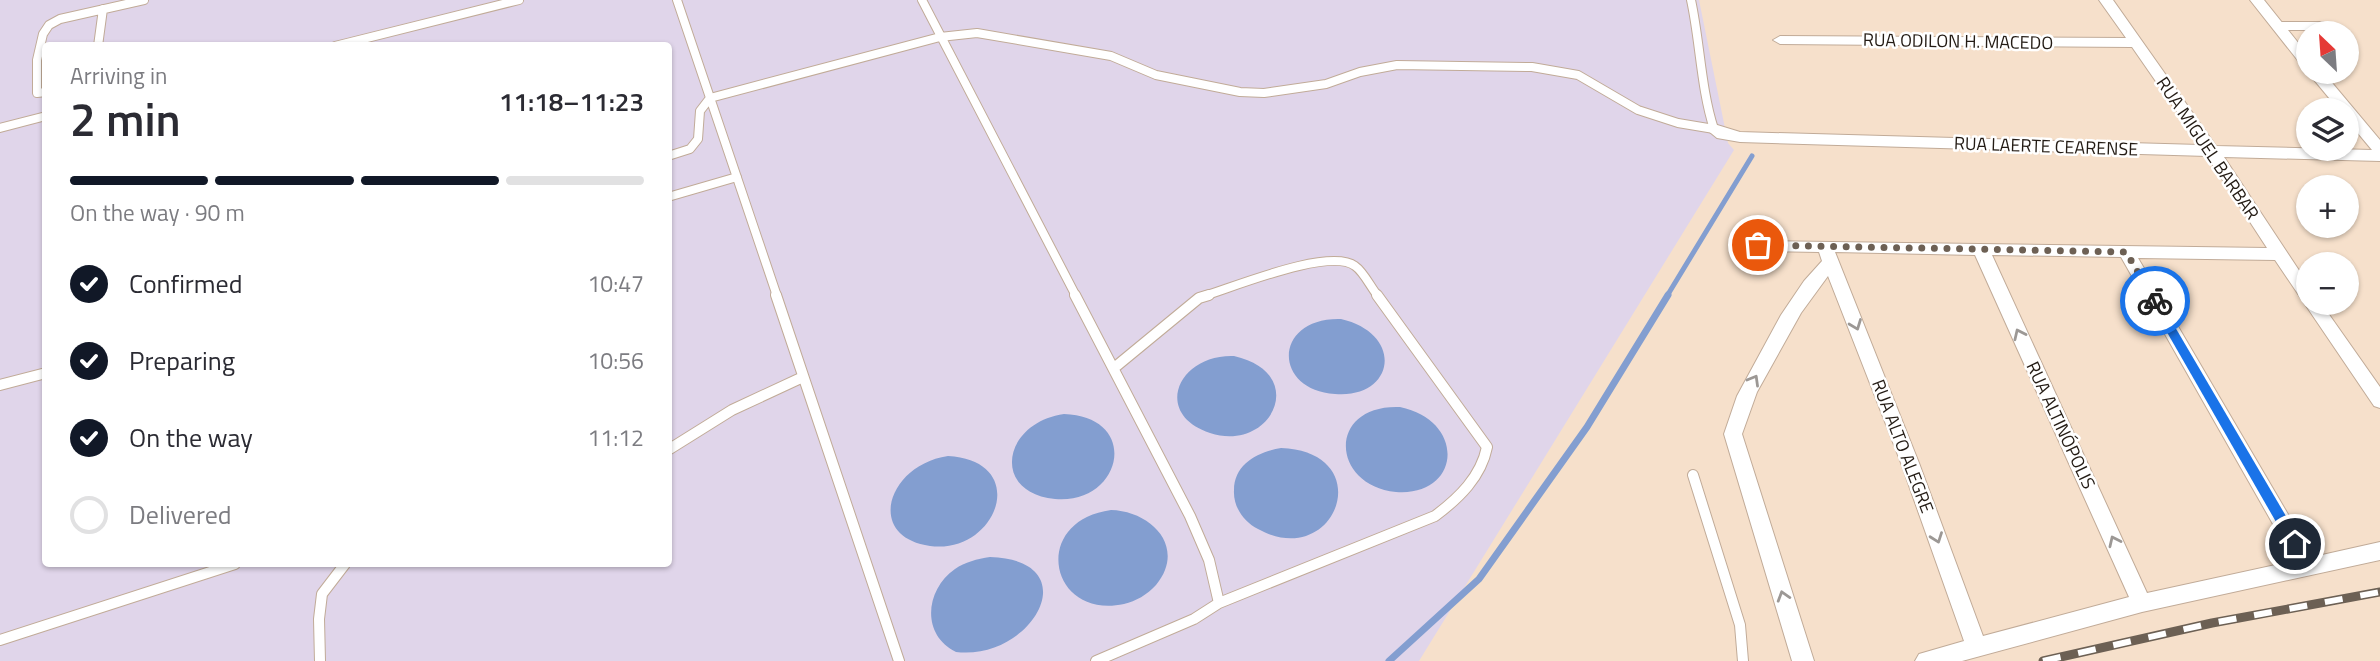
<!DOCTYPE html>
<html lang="en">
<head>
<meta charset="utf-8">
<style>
	body { margin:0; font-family:"Titillium Web",sans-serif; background:#f2f2f3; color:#2b2b33; height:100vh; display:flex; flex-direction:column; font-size:26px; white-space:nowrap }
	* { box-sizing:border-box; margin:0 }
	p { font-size:23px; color:#7c7c81 }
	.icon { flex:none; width:38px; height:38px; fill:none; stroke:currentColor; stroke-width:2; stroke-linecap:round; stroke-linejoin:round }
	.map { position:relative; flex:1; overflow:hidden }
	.side { position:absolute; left:42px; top:42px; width:630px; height:525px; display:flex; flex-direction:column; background:#fff; border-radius:7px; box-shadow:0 2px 5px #0004 }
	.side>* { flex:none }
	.needle { width:46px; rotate:335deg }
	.controls { position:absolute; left:2296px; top:21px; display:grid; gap:14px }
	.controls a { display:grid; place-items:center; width:63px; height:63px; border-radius:50%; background:#fff; box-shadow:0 2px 5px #0004; font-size:35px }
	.pin { position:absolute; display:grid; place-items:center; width:60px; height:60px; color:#fff; margin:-30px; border:4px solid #fff; border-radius:50%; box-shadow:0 2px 7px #0007 }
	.courier { position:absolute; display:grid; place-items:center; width:70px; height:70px; margin:-35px; border:5px solid #1a73e8; border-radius:50%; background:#fff; color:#222; box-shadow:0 2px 9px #0007 }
	.summary em { font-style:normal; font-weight:600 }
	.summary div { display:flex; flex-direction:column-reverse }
	.summary { display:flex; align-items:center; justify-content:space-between; height:119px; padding:0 28px }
	h1 { font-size:46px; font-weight:600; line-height:52px }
	.bar { display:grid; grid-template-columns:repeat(4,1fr); gap:10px 7px; align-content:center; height:84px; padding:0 28px }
	.bar i { height:9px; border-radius:5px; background:#e1e1e2 }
	.bar .active { background:#111827 }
	.bar p { grid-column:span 4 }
	ol { padding:0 28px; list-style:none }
	li { display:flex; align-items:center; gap:21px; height:77px }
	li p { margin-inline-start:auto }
	li .icon { padding:7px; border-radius:50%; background:#111827; color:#fff; stroke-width:4 }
	li:last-child { color:#7c7c81 }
	li i { width:38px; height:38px; border:4px solid #e1e1e2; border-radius:50% }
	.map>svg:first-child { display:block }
	.industrial { fill:#e0d5ea; fill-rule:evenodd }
	.water { fill:#839ed0 }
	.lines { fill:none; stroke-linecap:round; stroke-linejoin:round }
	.stream-far1 { stroke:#839ed0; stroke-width:5 }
	.stream { stroke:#839ed0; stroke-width:7 }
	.service-far1-casing { stroke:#c1ab98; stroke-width:10 }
	.service-casing { stroke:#c1ab98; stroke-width:12 }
	.minor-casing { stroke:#c1ab98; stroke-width:2 }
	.service-far1 { stroke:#fff; stroke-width:8 }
	.service { stroke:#fff; stroke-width:10 }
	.minor { fill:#fff; fill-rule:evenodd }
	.rail-casing { stroke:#6c6054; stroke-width:9 }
	.rail { stroke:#fff; stroke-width:6; stroke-dasharray:18; stroke-linecap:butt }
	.oneway { stroke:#9c9895 }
	.route { fill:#1a73e8 }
	.done { stroke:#6d6054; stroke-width:7; stroke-dasharray:0 12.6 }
	.labels { text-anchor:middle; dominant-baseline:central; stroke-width:5; stroke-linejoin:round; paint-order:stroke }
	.street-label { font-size:18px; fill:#231b14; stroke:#fff }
</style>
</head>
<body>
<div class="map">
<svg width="2380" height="661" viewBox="0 0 2380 661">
	<rect width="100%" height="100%" fill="#f6e0cb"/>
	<path class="industrial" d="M0,0H1699L1728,143L1734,150L1419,661H0ZM46,46H668V564H46Z"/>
	<path class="water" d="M1341,319C1405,334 1395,399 1335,394C1272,390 1273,317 1341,319Z
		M1234,356C1310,373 1272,453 1210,433C1152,414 1178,354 1234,356Z
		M1400,407C1467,421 1461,497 1396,492C1330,485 1327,404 1400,407Z
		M1064,414C1142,417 1122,505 1055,499C991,493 1002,423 1064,414Z
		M1281,448C1380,452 1336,572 1258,529C1244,522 1233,507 1234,490C1234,464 1258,452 1281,448Z
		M948,456C1032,461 997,555 930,546C865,537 887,465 948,456Z
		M1111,510C1151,511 1187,547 1156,585C1147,595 1136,601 1124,604C1049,620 1030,521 1111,510Z
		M990,557C1089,560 1033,661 956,652C921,635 925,590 955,569C965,562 977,559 990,557Z"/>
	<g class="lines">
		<path class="stream-far1" d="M1667,296L1752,156"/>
		<path class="stream" d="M1389,661L1479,579L1587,427L1668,295"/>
		<g class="service-far1-casing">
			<path id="service-far1" d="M677,0L777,296
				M922,0L1076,296
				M2278,26H2322
				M98,46L103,9
				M335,46L519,0
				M46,92L37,93V60L43,34L49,25L60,19L144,0
				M0,128L46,116
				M668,156L690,149L698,139L700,111L710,98L940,37L977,33L1111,56L1156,75L1240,92L1264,93L1326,84L1360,72L1397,65L1532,67L1578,75L1638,110L1678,123L1714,129C1701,90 1700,41 1691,0
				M668,197L737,177
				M1204,296C1234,287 1330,247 1355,266C1364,272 1371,288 1378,296"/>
		</g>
		<g class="service-casing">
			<path id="service" d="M776,295L899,661
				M1075,295L1190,516L1209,560L1219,603L1194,619L1096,661
				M1114,368L1199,298L1209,295
				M0,385L46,373
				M668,450L732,410L803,377
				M1693,475L1740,625L1743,661
				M1219,603L1435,516C1459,498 1481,477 1487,447L1377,295
				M0,640L235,564
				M320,661L319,619L322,594L345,564"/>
		</g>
		<g class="minor-casing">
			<path id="minor" d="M2099,0H2113L2216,146L2372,150L2347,120V110H2339L2310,75L2308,72V71L2323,72L2380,140V161L2224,157L2308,284V303H2321L2380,387V408L2374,406L2275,260L2138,258L2313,557L2380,542V560L2142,612L1962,661H1915L1919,654L1964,641L1901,463L1828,276L1801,313L1757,392L1742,434L1814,661H1792L1724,434L1737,396L1781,315L1804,281L1822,261L1819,252L1758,251L1752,249L1750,245L1752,241L2267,248L2207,156L1740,142L1717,138L1706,129L1714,124L1740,132L2200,145L2132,47L1780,44L1773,40L1780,36L2126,38ZM1835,252L1975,255L2129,597L1983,636L1919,463ZM1992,255L2121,257L2294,561L2147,593Z
				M2250,0H2264L2308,55V69L2303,67Z"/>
		</g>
		<use href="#service-far1" class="service-far1"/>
		<use href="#service" class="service"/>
		<use href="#minor" class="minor"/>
		<g class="rail-casing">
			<path id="rail" d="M2043,661L2212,623L2380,592"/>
		</g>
		<use href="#rail" class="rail"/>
	</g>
	<defs><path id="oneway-chevron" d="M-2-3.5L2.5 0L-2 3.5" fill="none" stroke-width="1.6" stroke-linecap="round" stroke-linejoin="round" transform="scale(1.75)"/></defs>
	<g class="oneway">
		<use href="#oneway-chevron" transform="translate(1856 325) rotate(69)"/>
		<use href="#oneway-chevron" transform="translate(2019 334) rotate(-115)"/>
		<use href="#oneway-chevron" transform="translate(1754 380) rotate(-60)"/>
		<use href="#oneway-chevron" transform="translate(1937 538) rotate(70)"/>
		<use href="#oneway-chevron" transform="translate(2114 541) rotate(-115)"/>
		<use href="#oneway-chevron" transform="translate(1783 596) rotate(-107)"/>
	</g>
	<path class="route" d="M2155,297L2158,298L2300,540V548H2291L2149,301Z"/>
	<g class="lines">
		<path class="done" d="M1758,245L2126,252L2155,301"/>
	</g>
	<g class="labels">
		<g class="street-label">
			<text transform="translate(1958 41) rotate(1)">RUA ODILON H. MACEDO</text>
			<text transform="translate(2046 146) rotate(2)">RUA LAERTE CEARENSE</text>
			<text transform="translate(2208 148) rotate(56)">RUA MIGUEL BARBAR</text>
			<text transform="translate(2061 425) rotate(65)">RUA ALTINÓPOLIS</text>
			<text transform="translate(1903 446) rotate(69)">RUA ALTO ALEGRE</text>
		</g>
	</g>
</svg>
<div class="controls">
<a><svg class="needle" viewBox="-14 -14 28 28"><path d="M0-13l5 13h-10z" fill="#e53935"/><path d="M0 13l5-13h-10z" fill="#7c7c81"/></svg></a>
<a><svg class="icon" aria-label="layers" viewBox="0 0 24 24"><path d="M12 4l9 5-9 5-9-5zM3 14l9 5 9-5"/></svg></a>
<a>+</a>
<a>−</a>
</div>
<div class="pin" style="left:1758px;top:245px;background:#ea580c"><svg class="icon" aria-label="bag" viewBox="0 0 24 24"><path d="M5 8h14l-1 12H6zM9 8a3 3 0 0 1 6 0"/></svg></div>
<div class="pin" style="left:2295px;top:544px;background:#1f2937"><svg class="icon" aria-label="home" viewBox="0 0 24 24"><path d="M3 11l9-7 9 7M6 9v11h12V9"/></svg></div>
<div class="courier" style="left:2155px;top:301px"><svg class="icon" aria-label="bike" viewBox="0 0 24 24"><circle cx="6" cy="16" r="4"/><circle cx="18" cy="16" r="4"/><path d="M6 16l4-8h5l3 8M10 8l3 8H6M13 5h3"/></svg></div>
<section class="side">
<div class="summary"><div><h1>2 min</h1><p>Arriving in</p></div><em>11:18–11:23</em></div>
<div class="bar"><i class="active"></i><i class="active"></i><i class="active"></i><i></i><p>On the way · 90 m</p></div>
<ol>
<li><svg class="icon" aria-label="check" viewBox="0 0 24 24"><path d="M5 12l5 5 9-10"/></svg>Confirmed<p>10:47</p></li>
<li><svg class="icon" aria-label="check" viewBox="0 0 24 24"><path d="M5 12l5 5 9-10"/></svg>Preparing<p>10:56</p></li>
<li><svg class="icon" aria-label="check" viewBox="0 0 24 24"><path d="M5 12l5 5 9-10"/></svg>On the way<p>11:12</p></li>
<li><i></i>Delivered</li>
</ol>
</section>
</div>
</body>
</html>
